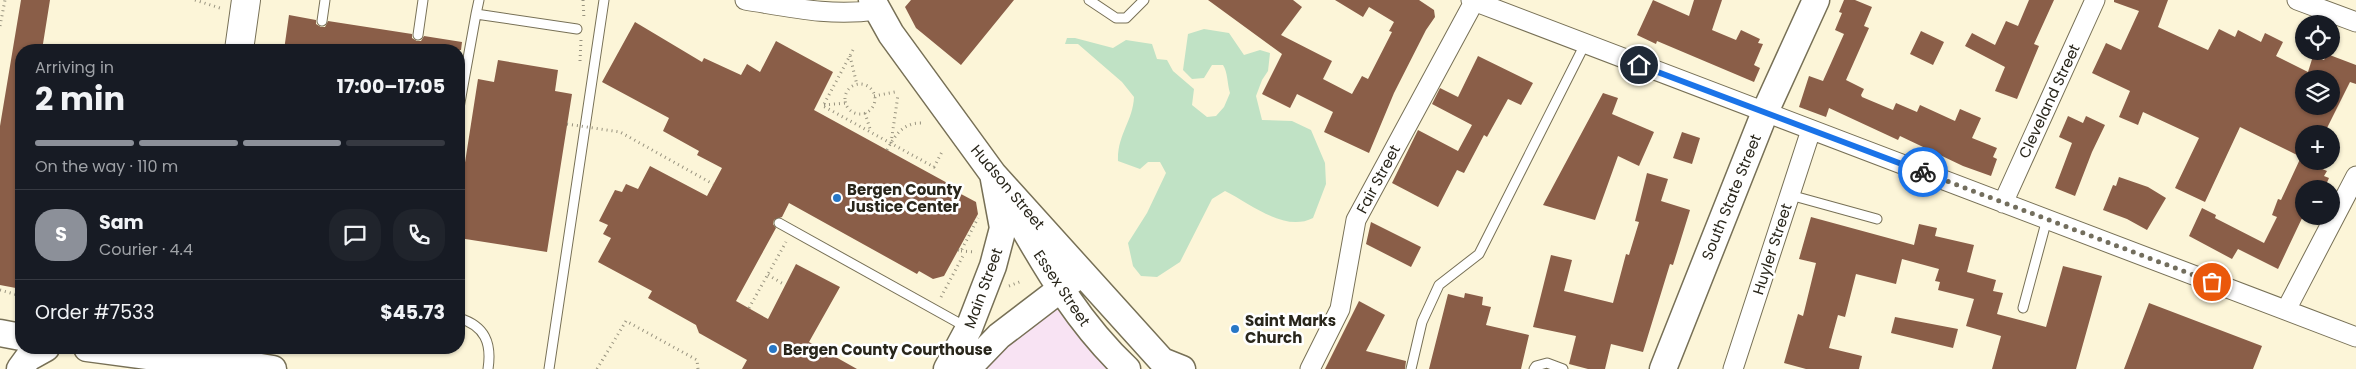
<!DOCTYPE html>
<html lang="en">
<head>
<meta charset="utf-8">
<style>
	body { margin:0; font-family:Poppins,sans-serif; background:#20242c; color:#f1f3f6; height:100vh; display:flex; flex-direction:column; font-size:19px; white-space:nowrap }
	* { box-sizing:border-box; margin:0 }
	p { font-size:16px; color:#9ea1a6 }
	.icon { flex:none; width:28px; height:28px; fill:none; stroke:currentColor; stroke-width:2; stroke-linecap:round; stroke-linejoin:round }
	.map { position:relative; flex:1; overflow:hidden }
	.side { position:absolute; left:15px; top:44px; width:450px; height:310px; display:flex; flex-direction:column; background:#171b24; border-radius:20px; box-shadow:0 1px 4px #0004 }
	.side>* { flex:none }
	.tools { position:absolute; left:2295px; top:15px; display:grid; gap:10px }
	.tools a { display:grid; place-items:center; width:45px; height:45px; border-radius:50%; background:#171b24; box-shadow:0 1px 4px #0004; font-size:25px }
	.pin { position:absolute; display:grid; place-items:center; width:42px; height:42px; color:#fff; margin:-21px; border:2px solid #fff; border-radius:50%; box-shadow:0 1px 5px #0007 }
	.courier { position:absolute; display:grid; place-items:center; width:50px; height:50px; margin:-25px; border:4px solid #1a73e8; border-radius:50%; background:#fff; color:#222; box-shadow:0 1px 6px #0007 }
	.head em { font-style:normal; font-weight:700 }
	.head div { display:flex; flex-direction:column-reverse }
	.head { display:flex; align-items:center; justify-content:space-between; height:85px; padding:0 20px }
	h1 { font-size:32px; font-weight:700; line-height:38px }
	.bar { display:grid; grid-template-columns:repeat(4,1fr); gap:8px 5px; align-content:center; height:60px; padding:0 20px }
	.bar i { height:6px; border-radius:4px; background:#363941 }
	.bar .on { background:#8c9099 }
	.bar p { grid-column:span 4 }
	.line { display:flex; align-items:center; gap:12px; padding:0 20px; border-top:1px solid #363941 }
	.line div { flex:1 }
	.round { display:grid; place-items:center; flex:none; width:52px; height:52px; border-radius:20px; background:#20242c }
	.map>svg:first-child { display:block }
	.commercial { fill:#f8e3f3 }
	.green { fill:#c0e2c5 }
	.building { fill:#8a5e48; fill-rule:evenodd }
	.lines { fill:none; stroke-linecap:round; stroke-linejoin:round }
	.lane-casing { stroke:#777056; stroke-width:11 }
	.street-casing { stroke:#777056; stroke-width:21 }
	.secondary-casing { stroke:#777056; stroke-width:29 }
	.primary-casing { stroke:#777056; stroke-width:30 }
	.path { stroke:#98937f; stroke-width:3; stroke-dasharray:1 4; stroke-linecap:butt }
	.lane { stroke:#fff; stroke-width:9 }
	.street { stroke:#fff; stroke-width:19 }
	.secondary { stroke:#fff; stroke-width:26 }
	.primary { stroke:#fff; stroke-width:28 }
	.path-bridge { stroke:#98937f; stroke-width:3; stroke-dasharray:1 4; stroke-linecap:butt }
	.done { stroke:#736e5d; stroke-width:5; stroke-dasharray:0 9 }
	.route { stroke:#1a73e8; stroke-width:6 }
	.poi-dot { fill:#2777c6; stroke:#fff; stroke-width:2 }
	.labels { text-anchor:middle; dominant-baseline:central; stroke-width:5; stroke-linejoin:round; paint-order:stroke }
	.street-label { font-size:15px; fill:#29261b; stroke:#fff }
	.poi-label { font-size:15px; font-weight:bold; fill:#29261b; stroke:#fff; text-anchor:start }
</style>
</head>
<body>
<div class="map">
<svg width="2356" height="369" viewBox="0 0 2356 369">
	<rect width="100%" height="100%" fill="#fcf5d8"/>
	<path class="commercial" d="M1058,288L1127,369H962Z"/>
	<path class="green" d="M1204,29L1229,33L1244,55L1260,50L1270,53L1268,71L1262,80L1256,96L1262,120L1292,121L1311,130L1325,163L1326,184L1313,218C1284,233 1250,203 1225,191L1212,199L1180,262L1157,277L1141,276L1133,266L1128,243L1147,213L1166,173L1160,162H1148L1140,169L1118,161C1117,135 1133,121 1134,97L1122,82L1078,44H1065L1067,38H1075L1113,48L1126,40L1152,44L1157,59L1167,60L1173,71L1194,89L1192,105L1207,117L1216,116L1224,107L1230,93C1227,83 1228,73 1223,65H1212L1204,78L1192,79L1183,70L1188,34Z"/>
	<path class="building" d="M21,0H50L42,50H21V289L0,285V126Z
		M911,0H1014L961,65L916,28L905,7Z
		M1208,0H1293L1302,7L1281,35L1332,61L1323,79L1352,94L1362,76L1368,79L1392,32L1389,31L1394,22L1369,7L1363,17L1335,0H1419L1434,10L1435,17L1426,30L1394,93L1369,153L1324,132L1333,112L1297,94L1290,108L1262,94L1282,54Z
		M1653,0L1689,16L1694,0H1722L1712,30L1736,40L1741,30L1760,39L1758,43L1763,44L1754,65L1760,68L1754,82L1657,41L1656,44L1637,35Z
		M1844,0H1855L1872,7L1864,26L1869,28L1846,80L1864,89L1861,95L1862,97L1893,110L1896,103L1917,112L1920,105L1955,121L1960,109L1981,118L1972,138L1997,148L1993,157L1997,159L1991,176L1963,166L1900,136L1898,140L1829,108L1826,117L1799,107L1809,76L1823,81L1844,34L1835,30L1842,13L1839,12Z
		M2029,0H2054L2034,44L2039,46L2017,99L1995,91L2005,67L1965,46L1972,33L1995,45L2006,21L2018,26Z
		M2114,0H2168L2158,27L2208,50L2219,29L2235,37L2238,30L2261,42L2265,33L2283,42L2276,56L2308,72L2313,56L2324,60L2327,54L2356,65V84L2350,82L2324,134H2304V161L2327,171L2324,176L2329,178L2324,189H2304V214L2278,269L2238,249L2232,259L2189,236L2202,208L2216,215L2215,218L2264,243L2277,217L2272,215L2278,199L2281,200L2301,157L2240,127L2205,202L2175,188L2199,138L2143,112L2138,125L2119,117L2130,91L2092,73L2106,43L2121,50L2139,11L2114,2ZM2304,79H2331V106H2304Z
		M289,15L316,20V24L321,27H325L328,21L412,34V38L417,41H421L424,36L462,42L461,50H284Z
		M635,22L702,62L704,58L741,75L747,64L760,72L776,41L833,72L814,110L962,191L961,194L976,202L978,214L944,276L933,279L919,271L917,274L789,203L782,217L774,220L773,224L776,228L736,301L768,319L796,264L840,287L809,342L857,369H742L747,360L699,333L696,325L648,298L652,291L598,262L611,238L603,234L608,225L599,221L615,190L622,192L626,184L638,189L650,166L707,196L722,168L697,155L699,151L663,131L669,118L602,82Z
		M1921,31L1944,42L1933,65L1910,54Z
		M1478,56L1533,83L1521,105L1508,99L1487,137L1484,135L1464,173L1457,170L1438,207L1392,183L1418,130L1458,151L1472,125L1432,104L1440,88L1458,97Z
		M498,60L558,70L555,91L572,94L547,252L459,238V201L478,79L494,82Z
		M1603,93L1618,98L1612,114L1654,132L1639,166L1618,156L1595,220L1543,205Z
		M2068,116L2083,123L2086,116L2105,125L2092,152L2075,196L2055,188L2072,143L2059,137Z
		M1682,132L1700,138L1692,164L1673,158Z
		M1647,173L1668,179L1661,201L1690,210L1673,265L1670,264L1643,352L1611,344L1605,369H1588L1569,364L1576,336L1533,327L1551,255L1572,260L1564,291L1613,303L1626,254L1629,255L1639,222L1635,221Z
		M2119,177L2148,187L2166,198L2147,230L2127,219L2103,210L2113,185L2116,186Z
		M1811,217L1914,245L1919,224L1937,228L1935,236L1974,245L1967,272L1996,280L1993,291L2003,293L1997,314L2046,327L2063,266L2102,276L2076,369H1992L2001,336L1966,326L1974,299L1938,290L1940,282L1935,281L1939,269L1902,259L1896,284L1856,274L1845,317L1838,315L1829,348L1862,356L1859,369H1806L1784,363L1798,314L1803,316L1816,263L1799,259Z
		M1371,222L1421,247L1411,267L1366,244Z
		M1465,293L1483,297L1482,305L1491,307L1486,325L1529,335L1521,369H1429L1448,294L1464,298Z
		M1359,301L1385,315L1366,351L1406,361L1405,369H1325Z
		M2149,303L2262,346L2253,369H2124Z
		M1895,317L1958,329L1953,348L1891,333Z"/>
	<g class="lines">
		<g class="lane-casing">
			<path id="lane" d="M479,0L476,14L577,29
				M1089,0L1116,18H1126L1144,0
				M322,21L325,0
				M418,35L423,0
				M459,108L476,14
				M1790,195L1877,219
				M779,223L966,327
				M2023,308L2047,219
				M459,318C485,326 492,343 488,369
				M549,369L604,0
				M1411,369L1422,322L1439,285L1479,254L1585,44
				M1534,369L1536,366L1547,363L1563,369"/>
		</g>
		<g class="street-casing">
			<path id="street" d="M745,0C789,7 831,17 876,10
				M1471,0L2356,337
				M2297,0L2356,22
				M2003,203L2095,0
				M2286,310L2356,176
				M1310,369L1340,309L1356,220L1475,0
				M1733,369L1811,130"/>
		</g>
		<g class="secondary-casing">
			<path id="secondary" d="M872,0L891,34L993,174L1162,361L1182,369
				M1017,216C1048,271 1081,326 1127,369
				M0,333L21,337
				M87,348L162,358L237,363L273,369
				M20,369L28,358L46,348
				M947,369L969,328L993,266L1003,228L993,174
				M967,369L999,336L1075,278
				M1663,369L1765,112L1816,0"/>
		</g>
		<g class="primary-casing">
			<path id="primary" d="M239,50L246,0
				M194,369L197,348"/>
		</g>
		<path class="path" d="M195,0L223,9
			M583,0L584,19
			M0,26L5,0
			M853,50L823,106L934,167L943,150
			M850,56L857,85
			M580,61L581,40
			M845 99a15 15 0 1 1 30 0a15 15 0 1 1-30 0Z
			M874,96L895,92
			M824,105L846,103
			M865,113L871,132
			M891,143L898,95
			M887,150C895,135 903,123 921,123
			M958,250L961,251L978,218
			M961,251L976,252
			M768,275L785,285
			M1009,286L1022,281
			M0,290L21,296
			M941,297L964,254
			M749,308L786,242
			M597,369L626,321L697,360L698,369"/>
		<use href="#lane" class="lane"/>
		<use href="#street" class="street"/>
		<use href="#secondary" class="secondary"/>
		<use href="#primary" class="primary"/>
		<path class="path-bridge" d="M567,124L620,132L713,184"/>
	</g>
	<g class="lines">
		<path class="done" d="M1923,172L2212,282"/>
		<path class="route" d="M1639,65L1923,172"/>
	</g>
	<g class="poi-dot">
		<circle cx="837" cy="198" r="5"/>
		<circle cx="1235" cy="329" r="5"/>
		<circle cx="773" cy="349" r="5"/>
	</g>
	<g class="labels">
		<g class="street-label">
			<text transform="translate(2049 101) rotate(-65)">Cleveland Street</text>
			<text transform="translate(1378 179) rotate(-62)">Fair Street</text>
			<text transform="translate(1008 187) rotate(50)">Hudson Street</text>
			<text transform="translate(1731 197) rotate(-68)">South State Street</text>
			<text transform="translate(1772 249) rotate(-72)">Huyler Street</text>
			<text transform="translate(983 288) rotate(-70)">Main Street</text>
			<text transform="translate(1062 288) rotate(56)">Essex Street</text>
		</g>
		<g class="poi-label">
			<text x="847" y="189">Bergen County<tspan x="847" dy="17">Justice Center</tspan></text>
			<text x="1245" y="320">Saint Marks<tspan x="1245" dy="17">Church</tspan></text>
			<text x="783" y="349">Bergen County Courthouse</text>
		</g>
	</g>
</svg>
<div class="tools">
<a><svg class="icon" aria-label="locate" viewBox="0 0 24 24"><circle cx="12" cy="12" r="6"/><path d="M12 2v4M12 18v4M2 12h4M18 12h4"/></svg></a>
<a><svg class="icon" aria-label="layers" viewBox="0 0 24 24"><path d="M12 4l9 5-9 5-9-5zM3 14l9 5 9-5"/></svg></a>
<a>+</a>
<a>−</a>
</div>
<div class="pin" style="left:2212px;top:282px;background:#ea580c"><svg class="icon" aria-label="bag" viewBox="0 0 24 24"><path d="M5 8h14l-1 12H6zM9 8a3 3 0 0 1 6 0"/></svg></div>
<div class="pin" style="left:1639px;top:65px;background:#1f2937"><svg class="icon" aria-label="home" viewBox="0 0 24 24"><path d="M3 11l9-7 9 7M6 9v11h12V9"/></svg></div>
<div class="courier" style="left:1923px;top:172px"><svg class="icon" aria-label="bike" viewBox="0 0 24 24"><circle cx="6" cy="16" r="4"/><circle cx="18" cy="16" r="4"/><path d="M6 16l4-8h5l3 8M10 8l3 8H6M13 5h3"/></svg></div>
<section class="side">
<div class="head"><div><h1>2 min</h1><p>Arriving in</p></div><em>17:00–17:05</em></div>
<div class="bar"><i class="on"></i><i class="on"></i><i class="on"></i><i></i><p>On the way · 110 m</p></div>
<div class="line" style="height:90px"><b class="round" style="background:#8c9099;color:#fff">S</b><div><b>Sam</b><p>Courier · 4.4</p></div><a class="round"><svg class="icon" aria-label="chat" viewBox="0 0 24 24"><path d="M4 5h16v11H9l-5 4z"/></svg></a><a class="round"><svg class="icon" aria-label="phone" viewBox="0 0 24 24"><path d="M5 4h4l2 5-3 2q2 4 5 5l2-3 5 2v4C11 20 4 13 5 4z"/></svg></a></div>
<div class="line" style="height:65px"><div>Order #7533</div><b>$45.73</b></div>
</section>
</div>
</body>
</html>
